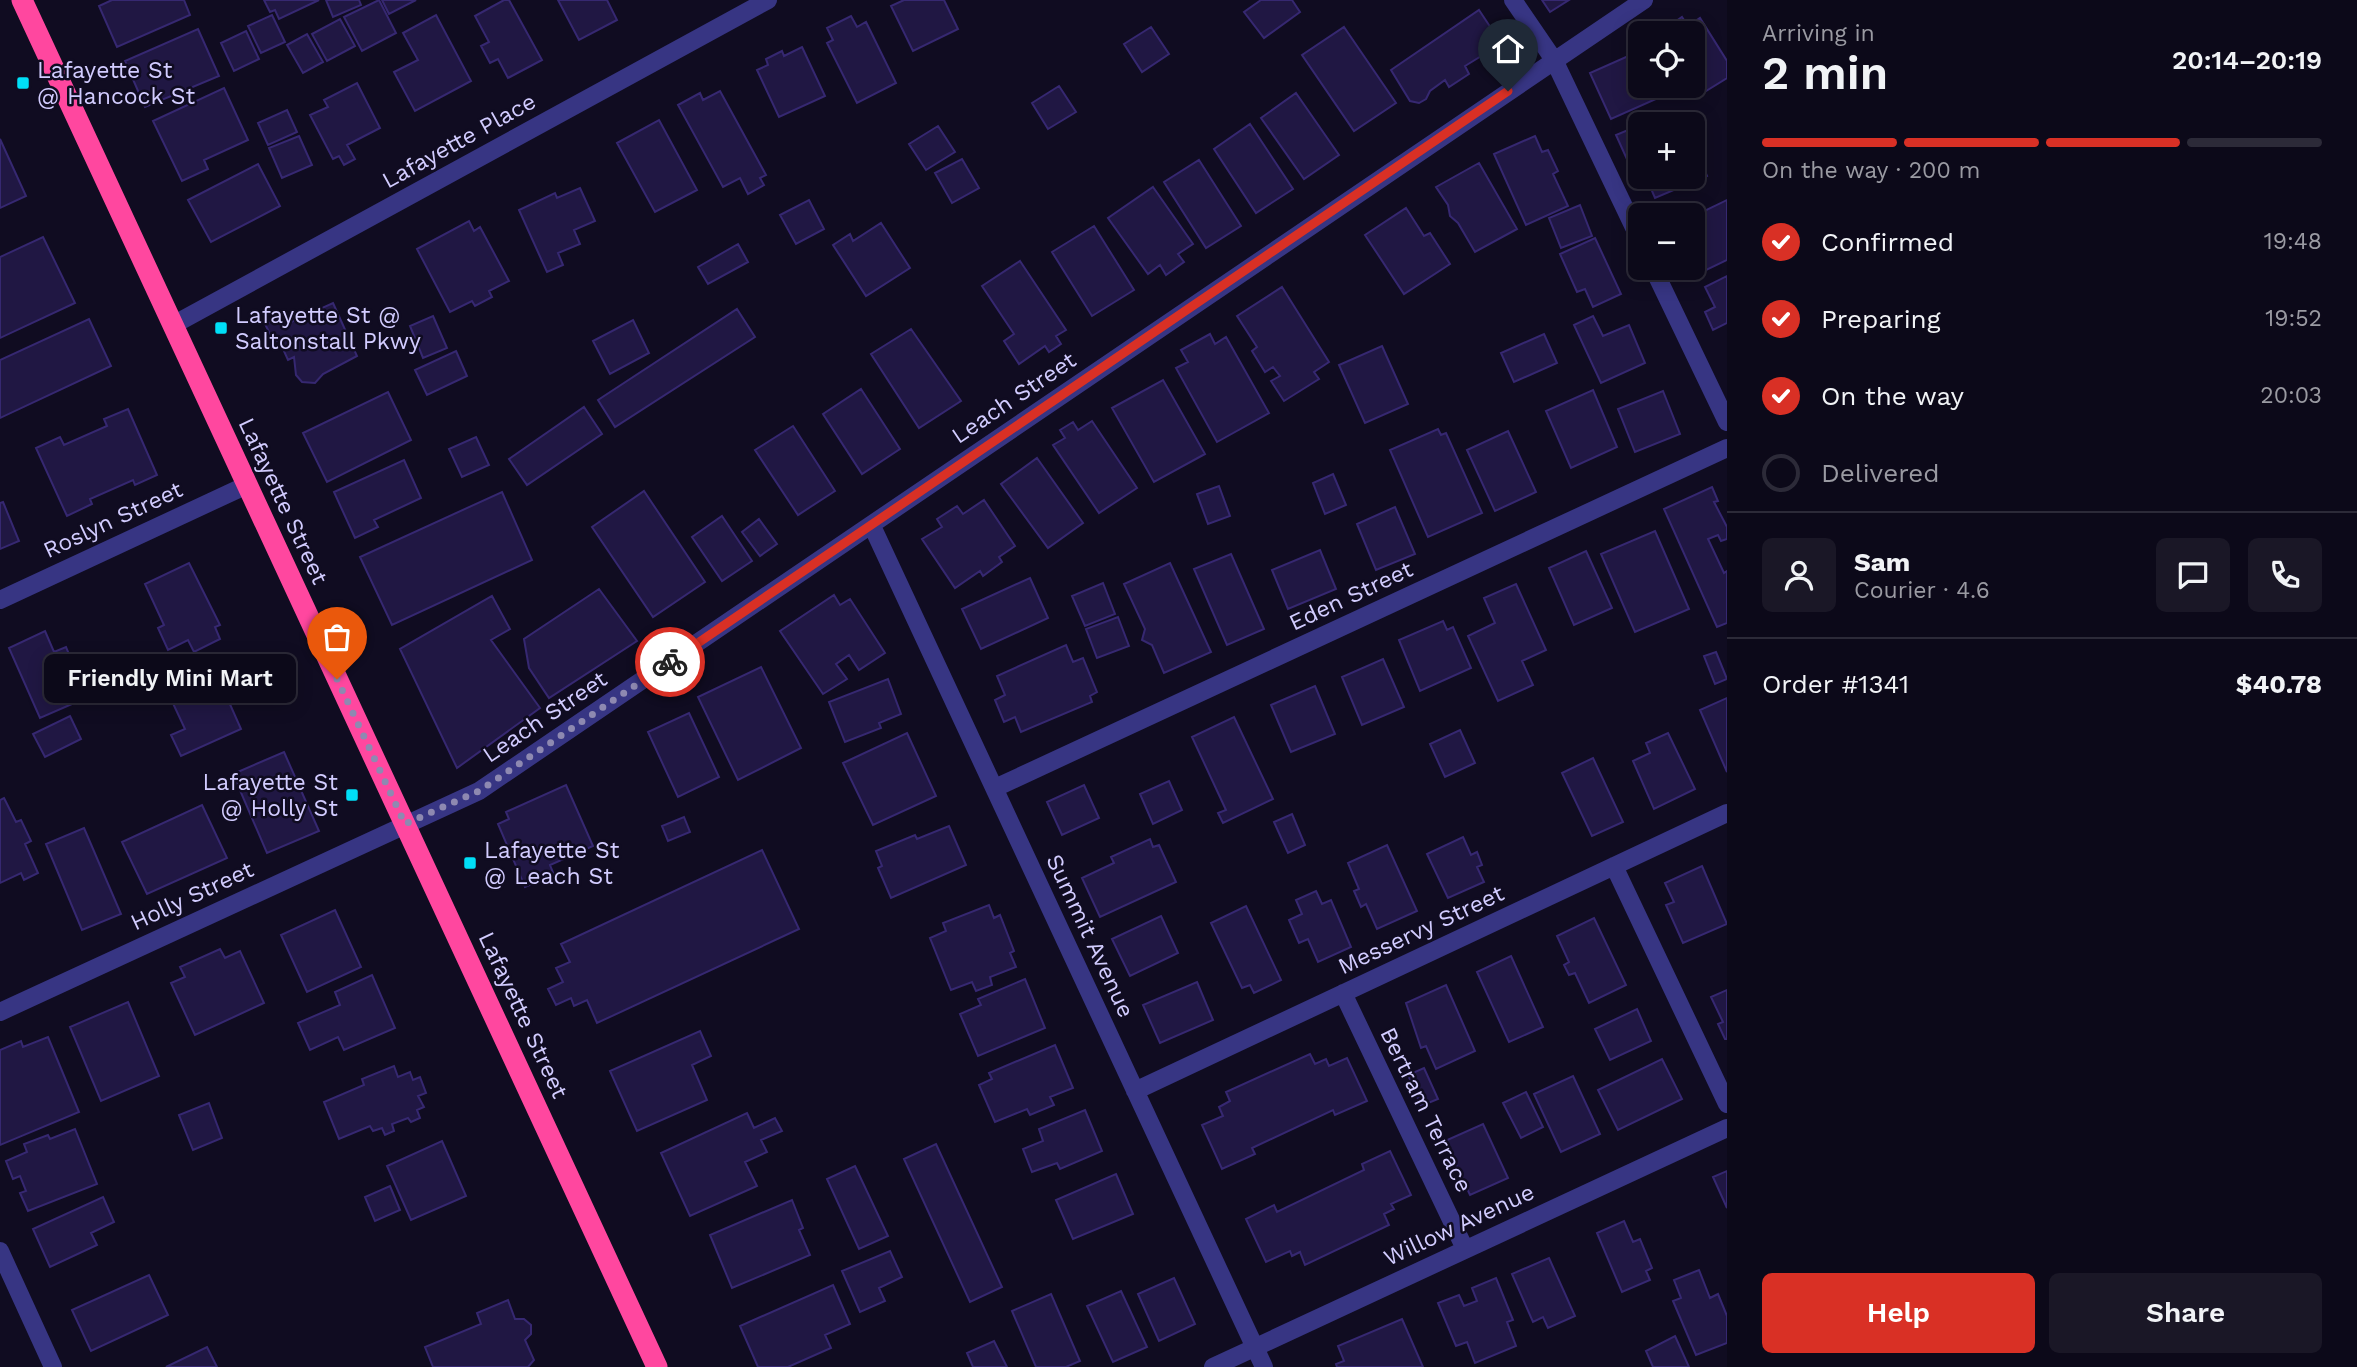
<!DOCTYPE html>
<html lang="en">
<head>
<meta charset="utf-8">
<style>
	body { margin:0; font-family:"Work Sans",sans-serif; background:#1a1726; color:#f1f3f6; height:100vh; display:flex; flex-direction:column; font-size:26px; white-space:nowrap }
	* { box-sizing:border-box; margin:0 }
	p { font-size:23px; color:#9a9aa2 }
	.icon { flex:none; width:38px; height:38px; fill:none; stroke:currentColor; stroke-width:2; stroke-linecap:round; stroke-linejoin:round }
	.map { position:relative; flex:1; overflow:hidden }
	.side { display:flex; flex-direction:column; background:#0c0919; width:630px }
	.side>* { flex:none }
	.fabs { position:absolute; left:1628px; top:21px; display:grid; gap:14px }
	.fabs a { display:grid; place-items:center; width:77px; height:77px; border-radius:10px; background:#0c0919; box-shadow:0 4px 18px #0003,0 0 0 2px #2c2a38; font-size:35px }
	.pin { position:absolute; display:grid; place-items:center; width:60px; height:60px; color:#fff; margin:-72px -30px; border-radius:50% 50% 50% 0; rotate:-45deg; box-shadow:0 0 7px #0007 }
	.pin .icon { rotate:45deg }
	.courier { position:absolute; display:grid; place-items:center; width:70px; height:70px; margin:-35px; border:5px solid #d93025; border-radius:50%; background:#fff; color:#222; box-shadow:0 2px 9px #0007 }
	.bubble { position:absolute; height:49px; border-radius:10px; background:#0c0919; box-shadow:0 4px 18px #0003,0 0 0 2px #2c2a38; font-size:23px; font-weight:600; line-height:49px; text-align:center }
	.head em { font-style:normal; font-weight:600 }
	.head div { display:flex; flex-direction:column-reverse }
	.head { display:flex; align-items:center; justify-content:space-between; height:119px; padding:0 35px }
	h1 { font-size:46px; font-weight:600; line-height:52px }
	.bar { display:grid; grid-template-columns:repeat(4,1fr); gap:10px 7px; align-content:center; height:84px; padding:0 35px }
	.bar i { height:9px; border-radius:5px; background:#2c2a38 }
	.bar .current { background:#d93025 }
	.bar p { grid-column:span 4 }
	.line { display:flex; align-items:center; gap:18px; padding:0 35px; border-top:2px solid #2c2a38 }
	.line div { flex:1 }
	.round { display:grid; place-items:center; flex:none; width:74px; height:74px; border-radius:10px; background:#1a1726 }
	ol { padding:0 35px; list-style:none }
	li { display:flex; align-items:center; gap:21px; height:77px }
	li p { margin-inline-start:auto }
	li .icon { padding:7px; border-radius:50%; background:#d93025; color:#fff; stroke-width:4 }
	li:last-child { color:#9a9aa2 }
	li i { width:38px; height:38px; border:4px solid #2c2a38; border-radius:50% }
	.primary-button { display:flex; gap:14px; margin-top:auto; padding:14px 35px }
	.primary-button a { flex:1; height:80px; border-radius:10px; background:#d93025; color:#fff; font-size:28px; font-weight:600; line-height:80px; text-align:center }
	.primary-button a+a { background:#1a1726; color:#f1f3f6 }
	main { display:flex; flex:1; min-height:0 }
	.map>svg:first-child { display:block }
	.building { fill:#201743; stroke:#362871; stroke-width:2 }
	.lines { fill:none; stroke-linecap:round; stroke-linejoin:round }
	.street { stroke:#373583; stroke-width:18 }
	.highway { stroke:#ff479f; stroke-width:21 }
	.done { stroke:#8e89b1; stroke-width:7; stroke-dasharray:0 12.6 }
	.route { stroke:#d93025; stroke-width:9 }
	.poi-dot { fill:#00dff7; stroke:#100c21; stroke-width:2.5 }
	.labels { text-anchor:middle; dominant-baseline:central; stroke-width:5; stroke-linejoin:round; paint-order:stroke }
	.poi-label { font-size:23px; fill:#d2ccff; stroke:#100c21; text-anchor:start }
	.street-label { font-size:23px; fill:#d2ccff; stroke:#100c21 }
</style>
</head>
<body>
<main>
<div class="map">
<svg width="1727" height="1367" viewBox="0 0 1727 1367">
	<rect width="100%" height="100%" fill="#100c21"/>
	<path class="building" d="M112,0H184L190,15L117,47L99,6Z
		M264,0H319L279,19L275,10L270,12Z
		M326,0H359L361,5L333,17Z
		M379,0L396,33L362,51L344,17Z
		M382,0H416L389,14Z
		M504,0H509L542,60L508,78L498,59L490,63L481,46L489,42L475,16Z
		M558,0H607L617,20L579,40Z
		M904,0H944L958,29L913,51L891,6Z
		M1261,0H1292L1300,12L1264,38L1244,12Z
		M1542,0H1569L1550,12Z
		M1479,10L1501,43L1498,49L1491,56L1483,55L1465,66L1469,74L1449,87L1445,80L1430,91L1426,99L1419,103L1410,101L1391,70Z
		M272,15L285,42L261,53L248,26Z
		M436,15L471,81L415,111L394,72L418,60L403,33Z
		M851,16L857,27L866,22L896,83L857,103L827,43L833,40L827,28Z
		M1682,17L1688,26L1700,18L1727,61V78L1698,96L1691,86L1692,33H1663L1662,31Z
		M340,19L355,46L327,61L312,34Z
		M1151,27L1169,54L1142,72L1124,44Z
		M1344,27L1396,103L1354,131L1302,55Z
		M198,29L219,76L145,107L125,61Z
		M246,31L259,59L234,71L221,43Z
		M307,34L323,62L303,73L287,45Z
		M1640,42V86H1672L1674,91L1611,119L1590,73L1633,54L1630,47Z
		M802,47L825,96L779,117L757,70L768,65L766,59L782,51L784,56Z
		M357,83L380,128L347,145L355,159L344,165L339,156L333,159L310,115L328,107L324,100Z
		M1059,86L1076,112L1048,129L1032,103Z
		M224,88L248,140L204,160L208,169L182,181L153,121Z
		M720,91L766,175L760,178L764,185L748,194L740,178L723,187L678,105L700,93L703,100Z
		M1296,93L1339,155L1304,179L1261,118Z
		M287,110L297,132L268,145L258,123Z
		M659,120L697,190L655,212L617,143Z
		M1250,124L1293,189L1256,213L1214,149Z
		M1640,125V161L1630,166L1616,135Z
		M938,126L955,152L926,170L909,144Z
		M299,136L312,165L282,178L269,148Z
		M1535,136L1542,152L1548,150L1558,171L1553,174L1568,206L1526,225L1494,154Z
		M0,139L26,196L0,208Z
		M1693,144L1707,176L1655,198L1646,177H1692Z
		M962,159L979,188L952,203L935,173Z
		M1199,160L1241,226L1206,248L1164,182Z
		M1479,163L1517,229L1475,252L1458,223L1450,216L1448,205L1436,187Z
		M258,164L280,206L211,242L188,200Z
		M1153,187L1193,244L1178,254L1184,262L1166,275L1160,265L1148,274L1108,218Z
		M580,188L595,221L574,230L580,244L558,253L563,265L547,272L519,210L555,193L557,198Z
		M809,200L824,229L796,244L780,215Z
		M1727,200V260L1700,273L1692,257V217Z
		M1580,205L1592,236L1561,248L1549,218Z
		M1406,208L1424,236L1430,233L1450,264L1404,294L1365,235Z
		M469,221L474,231L480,227L509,281L489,291L492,297L475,306L472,301L450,312L417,249Z
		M881,223L910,268L866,296L833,245L850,234L853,241Z
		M1094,226L1134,290L1092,316L1052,252Z
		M43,237L75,303L0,338V257Z
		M1595,238L1621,294L1593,307L1585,289L1577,292L1560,254Z
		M738,244L748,262L708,284L698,267Z
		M1020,261L1066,330L1056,336L1061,344L1049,352L1045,346L1019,364L1004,341L1014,334L982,286Z
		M1727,276V323L1713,330L1705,312L1715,307L1705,287Z
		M1282,287L1329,362L1314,372L1319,379L1284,401L1271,381L1280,376L1273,367L1265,372L1252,351L1257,347L1237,316Z
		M333,303L357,356L323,374L315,383L302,382L296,375L294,357L288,360L279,340L274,342L265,324L284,316L287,324Z
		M737,309L755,337L615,427L598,400Z
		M433,316L447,348L423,358L410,326Z
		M1593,316L1603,336L1629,325L1645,363L1601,383L1574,325Z
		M89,319L111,366L0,418V360Z
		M633,320L649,353L610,374L593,341Z
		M911,329L961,401L919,428L871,354Z
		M1210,334L1215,344L1226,337L1269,413L1217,442L1176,368L1188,362L1181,350Z
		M1544,334L1557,363L1514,382L1501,353Z
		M1382,346L1408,404L1365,423L1339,365Z
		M456,351L467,376L427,395L415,370Z
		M1163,380L1205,454L1154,482L1112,408Z
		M861,389L900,449L862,474L823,414Z
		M1593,390L1617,447L1571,468L1546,411Z
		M1663,391L1680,434L1635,452L1618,409Z
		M388,392L411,440L327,482L303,433Z
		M584,407L602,434L527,485L509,459Z
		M128,409L157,475L135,485L133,480L90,499L92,504L67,516L36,448L60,437L64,445L107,426L104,419Z
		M1092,421L1137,488L1099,513L1053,445L1065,438L1060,430L1073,422L1078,430Z
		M793,426L835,491L798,515L755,450Z
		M1438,429L1441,435L1446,433L1482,513L1428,537L1390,450Z
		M1508,431L1536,492L1495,511L1467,450Z
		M476,437L489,465L462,477L449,449Z
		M1037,458L1083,523L1048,548L1001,484Z
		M404,460L421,498L374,520L378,527L355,538L334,492Z
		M1333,474L1346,505L1325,514L1313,483Z
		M1219,486L1230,516L1208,524L1197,494Z
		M1712,487L1718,501L1714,502L1727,527V539L1721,541L1718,535L1708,539L1724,573L1727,571V623L1717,627L1664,509Z
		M644,491L705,582L653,617L592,527Z
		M502,492L532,560L392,625L360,557Z
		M984,500L1015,546L999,557L1002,562L983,576L980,571L955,588L922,539L942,527L937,519L957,506L963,514Z
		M3,502L19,541L0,549V503Z
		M1395,507L1415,554L1376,570L1357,524Z
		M722,516L752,561L722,581L692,537Z
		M759,519L777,544L760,556L742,532Z
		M1655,531L1689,609L1635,632L1601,554Z
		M1320,550L1336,589L1288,609L1272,570Z
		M1586,551L1612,608L1574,625L1549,568Z
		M1231,554L1264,629L1227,645L1194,569Z
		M189,563L220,625L215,627L220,639L194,652L188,640L168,650L158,628L164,625L145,584Z
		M1170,563L1211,652L1164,673L1152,645L1142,640L1145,629L1124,584Z
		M1030,578L1048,618L981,649L962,609Z
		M1103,583L1115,614L1085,626L1072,596Z
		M1516,584L1546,650L1522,661L1533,685L1498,701L1468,636L1495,623L1484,598Z
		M599,589L637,641L549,698L529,668L524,639Z
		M834,595L840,605L850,599L885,653L859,670L849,655L836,664L847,679L823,694L780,631Z
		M492,596L510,629L491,640L540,708L457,768L400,649Z
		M1118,617L1129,646L1097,658L1086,629Z
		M1443,621L1447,630L1453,627L1471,668L1420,691L1399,640Z
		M45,631L54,652L66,647L77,673L69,677L79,701L40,718L9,648Z
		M1066,645L1073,662L1083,658L1097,692L1090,696L1092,702L1021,732L1015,717L1004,722L995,700L1005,695L997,676Z
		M1716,652L1727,679L1715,684L1704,656Z
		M1383,659L1404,707L1362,725L1342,677Z
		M761,667L801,748L738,780L698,697Z
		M217,675L241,729L181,756L171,735L185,729L170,697Z
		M888,679L901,714L879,723L881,728L845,742L829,702Z
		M1315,686L1335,734L1291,752L1271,705Z
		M1727,698V772L1700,710Z
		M689,713L719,777L678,797L648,732Z
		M70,716L81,739L45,757L33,734Z
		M1234,717L1273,799L1223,823L1218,813L1226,810L1192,737Z
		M1460,730L1475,763L1445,777L1430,744Z
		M907,733L936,796L873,825L843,763Z
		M1668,733L1695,789L1654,809L1633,761L1650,753L1646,743Z
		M284,752L319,831L267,853L233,774Z
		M1593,758L1623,822L1592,836L1562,773Z
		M1169,781L1182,810L1153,824L1140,794Z
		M566,785L593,846L550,865L554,875L525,887L498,824L509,819L506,812Z
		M1084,785L1099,818L1062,835L1047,802Z
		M4,798L16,822L21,820L31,841L25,844L38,873L24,880L21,873L0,883V800Z
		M202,805L227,858L147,894L122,842Z
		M1292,814L1305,845L1288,853L1274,822Z
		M684,817L690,832L668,841L662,826Z
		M949,826L966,865L891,898L878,868L882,866L876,851L915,835L917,839Z
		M84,828L121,914L82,930L46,844Z
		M1463,837L1471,855L1477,852L1482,865L1477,867L1484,882L1448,898L1427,854Z
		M1150,839L1153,847L1159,845L1176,882L1100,917L1082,878L1114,863L1111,857Z
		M1387,845L1417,911L1377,929L1366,904L1361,907L1354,891L1359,889L1348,863Z
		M762,850L799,929L597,1023L587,1000L574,1006L571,998L556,1005L548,989L563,982L556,968L570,962L561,944Z
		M1702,866L1727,924L1683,943L1666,905L1674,902L1665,883Z
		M1316,891L1322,904L1331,900L1351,947L1318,962L1308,939L1299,943L1289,920L1302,914L1296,900Z
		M989,905L994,918L1000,915L1014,951L1010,953L1016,967L990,977L992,985L976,991L972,982L951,990L930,938L946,931L943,923Z
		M1246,906L1281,980L1254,993L1250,985L1242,988L1211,923Z
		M335,910L361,967L307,992L281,935Z
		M1161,916L1178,953L1130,976L1112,939Z
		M1594,918L1626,985L1589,1003L1575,973L1569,975L1564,965L1569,962L1557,936Z
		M220,949L225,958L240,951L264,1003L195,1035L171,983L185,977L180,967Z
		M1511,956L1543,1027L1509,1042L1477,972Z
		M372,975L395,1028L344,1050L338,1037L310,1050L298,1023L340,1005L335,992Z
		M1025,979L1045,1028L978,1056L960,1014L981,1005L978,999Z
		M1197,982L1213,1020L1160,1043L1143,1005Z
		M1446,985L1475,1051L1436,1069L1426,1046L1421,1048L1406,1003Z
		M1727,990V1039H1725L1718,1024L1723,1022L1711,997Z
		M128,1002L159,1076L101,1101L70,1027Z
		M1637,1009L1651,1041L1610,1060L1595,1029Z
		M700,1031L711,1056L692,1065L707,1100L637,1131L610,1071Z
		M48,1037L79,1112L0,1145V1050L21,1041L23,1047Z
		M1055,1045L1073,1088L1050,1097L1054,1105L1030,1115L1027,1109L995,1122L979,1085L992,1079L989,1073Z
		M1310,1054L1315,1064L1326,1059L1329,1066L1347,1058L1367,1101L1335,1115L1333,1110L1252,1148L1255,1154L1222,1169L1202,1125L1223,1116L1219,1107L1230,1101L1226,1092Z
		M1662,1059L1682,1099L1618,1130L1598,1090Z
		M394,1066L398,1077L410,1072L413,1080L420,1077L426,1093L418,1096L424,1107L417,1110L420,1118L411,1122L408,1118L392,1124L394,1131L385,1135L382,1128L373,1131L370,1126L339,1139L324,1102L364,1085L362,1079Z
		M1424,1068L1438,1099L1421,1106L1408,1075Z
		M1573,1076L1600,1134L1561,1152L1534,1094Z
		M1526,1092L1543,1127L1521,1138L1503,1103Z
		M209,1103L222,1138L193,1150L179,1115Z
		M1085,1110L1102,1151L1060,1169L1057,1163L1032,1172L1023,1149L1043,1141L1039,1129Z
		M747,1113L754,1128L775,1118L782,1131L761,1140L767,1152L745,1162L757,1186L690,1216L661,1153Z
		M1483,1124L1508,1178L1470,1195L1445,1141Z
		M75,1129L97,1184L28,1211L20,1193L26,1191L20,1176L13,1179L6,1161L27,1152L24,1144L48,1135L50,1139Z
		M442,1141L466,1196L411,1220L387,1166Z
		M936,1144L1002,1287L970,1302L904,1159Z
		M1390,1151L1411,1195L1391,1204L1394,1209L1384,1214L1389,1225L1305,1265L1300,1252L1292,1256L1290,1251L1266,1262L1246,1219L1274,1205L1277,1212L1364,1170L1362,1164Z
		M855,1166L888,1236L859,1249L827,1179Z
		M1727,1171V1208L1713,1177Z
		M1116,1174L1133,1214L1073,1239L1056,1200Z
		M390,1186L400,1210L375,1221L365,1197Z
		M103,1197L114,1222L91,1233L97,1245L50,1267L33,1229Z
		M792,1200L803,1228L799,1230L810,1255L732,1288L710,1235Z
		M1624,1221L1633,1242L1640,1239L1652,1268L1646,1271L1650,1280L1622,1292L1597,1233Z
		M890,1251L902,1277L879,1288L885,1301L860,1312L842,1271Z
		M1549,1258L1575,1316L1548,1328L1543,1317L1533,1322L1512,1274Z
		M1699,1270L1710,1298L1718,1294L1727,1316V1343L1696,1355L1673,1301L1681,1298L1674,1280Z
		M149,1275L168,1315L91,1351L72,1310Z
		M1174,1278L1195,1324L1159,1341L1138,1294Z
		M1496,1278L1513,1320L1507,1322L1516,1346L1475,1363L1467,1342L1456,1346L1438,1303L1459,1295L1464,1306L1477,1301L1472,1288Z
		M833,1285L850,1324L825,1335L831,1348L788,1367H758L740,1326Z
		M1121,1291L1147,1347L1113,1362L1087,1306Z
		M1051,1294L1080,1361L1066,1367H1036L1012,1311Z
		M508,1300L515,1319H524L531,1325V1334L525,1340L534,1360L528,1367H433L425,1347L481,1324L477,1313Z
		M1402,1319L1423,1367H1337L1336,1364L1344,1361L1338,1346Z
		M1675,1336L1689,1367H1653L1646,1351Z
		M994,1341L1007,1367H973L967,1353Z
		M207,1347L217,1367H166Z"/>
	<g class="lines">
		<path class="street" d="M1513,0L1554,60L1640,240
			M1653,268L1727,422
			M173,325L768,0
			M872,526L1264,1367
			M0,600L247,485
			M995,788L1727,448
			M1614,866L1727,1104
			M1343,993L1465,1249
			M0,1012L479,791L1644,0
			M1135,1091L1727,813
			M0,1251L53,1367
			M1213,1367L1727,1128"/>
		<path class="highway" d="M22,0L657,1367"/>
	</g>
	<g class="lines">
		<path class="done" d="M337,679L405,824L479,791L670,662"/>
		<path class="route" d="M670,662L1508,91"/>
	</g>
	<g class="poi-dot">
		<rect x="16" y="76" width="14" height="14" rx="3.5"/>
		<rect x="214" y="321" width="14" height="14" rx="3.5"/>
		<rect x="345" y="788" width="14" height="14" rx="3.5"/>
		<rect x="463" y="856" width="14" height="14" rx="3.5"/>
	</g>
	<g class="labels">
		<g class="poi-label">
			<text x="37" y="70">Lafayette St<tspan x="37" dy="26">@ Hancock St</tspan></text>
			<text x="235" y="315">Lafayette St @<tspan x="235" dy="26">Saltonstall Pkwy</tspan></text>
			<text x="338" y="782" text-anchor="end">Lafayette St<tspan x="338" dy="26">@ Holly St</tspan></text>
			<text x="484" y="850">Lafayette St<tspan x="484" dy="26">@ Leach St</tspan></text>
		</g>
		<g class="street-label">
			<text transform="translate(459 141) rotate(-29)">Lafayette Place</text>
			<text transform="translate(1014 398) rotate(-34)">Leach Street</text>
			<text transform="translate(283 501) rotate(65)">Lafayette Street</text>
			<text transform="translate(113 520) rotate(-25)">Roslyn Street</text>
			<text transform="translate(1351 596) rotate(-25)">Eden Street</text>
			<text transform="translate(545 717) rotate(-34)">Leach Street</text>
			<text transform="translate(192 896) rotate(-25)">Holly Street</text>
			<text transform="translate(1421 930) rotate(-25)">Messervy Street</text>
			<text transform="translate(1090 936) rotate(65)">Summit Avenue</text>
			<text transform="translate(523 1015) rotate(65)">Lafayette Street</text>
			<text transform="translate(1426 1110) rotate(64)">Bertram Terrace</text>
			<text transform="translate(1459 1225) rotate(-25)">Willow Avenue</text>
		</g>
	</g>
</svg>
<div class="fabs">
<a><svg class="icon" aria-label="locate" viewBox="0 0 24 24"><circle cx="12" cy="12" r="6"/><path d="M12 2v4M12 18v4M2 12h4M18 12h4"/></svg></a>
<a>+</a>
<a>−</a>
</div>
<div class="pin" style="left:337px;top:679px;background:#ea580c"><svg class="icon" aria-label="bag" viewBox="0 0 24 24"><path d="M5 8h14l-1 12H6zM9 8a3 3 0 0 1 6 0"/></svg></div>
<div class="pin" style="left:1508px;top:91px;background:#1f2937"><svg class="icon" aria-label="home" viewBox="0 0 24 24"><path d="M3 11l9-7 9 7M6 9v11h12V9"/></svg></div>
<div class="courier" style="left:670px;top:662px"><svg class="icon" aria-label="bike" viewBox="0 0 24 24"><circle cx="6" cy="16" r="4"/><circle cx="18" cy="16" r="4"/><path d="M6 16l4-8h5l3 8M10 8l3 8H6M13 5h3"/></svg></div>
<div class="bubble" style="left:44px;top:654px;width:252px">Friendly Mini Mart</div>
</div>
<section class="side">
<div class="head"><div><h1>2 min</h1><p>Arriving in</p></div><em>20:14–20:19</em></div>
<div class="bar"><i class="current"></i><i class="current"></i><i class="current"></i><i></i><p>On the way · 200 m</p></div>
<ol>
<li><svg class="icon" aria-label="check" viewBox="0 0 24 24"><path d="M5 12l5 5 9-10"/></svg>Confirmed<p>19:48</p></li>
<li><svg class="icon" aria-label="check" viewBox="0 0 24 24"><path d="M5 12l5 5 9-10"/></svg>Preparing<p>19:52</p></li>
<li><svg class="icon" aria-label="check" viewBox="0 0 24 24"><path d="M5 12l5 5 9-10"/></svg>On the way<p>20:03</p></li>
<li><i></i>Delivered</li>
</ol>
<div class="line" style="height:126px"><a class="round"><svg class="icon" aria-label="person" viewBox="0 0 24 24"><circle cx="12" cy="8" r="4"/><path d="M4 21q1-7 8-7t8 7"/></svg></a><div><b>Sam</b><p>Courier · 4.6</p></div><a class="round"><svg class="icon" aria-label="chat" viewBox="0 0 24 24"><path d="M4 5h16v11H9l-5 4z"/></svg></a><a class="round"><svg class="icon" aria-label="phone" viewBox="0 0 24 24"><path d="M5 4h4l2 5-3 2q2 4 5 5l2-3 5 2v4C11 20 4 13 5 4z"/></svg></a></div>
<div class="line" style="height:91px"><div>Order #1341</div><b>$40.78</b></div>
<div class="primary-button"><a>Help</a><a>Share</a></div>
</section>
</main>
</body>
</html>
